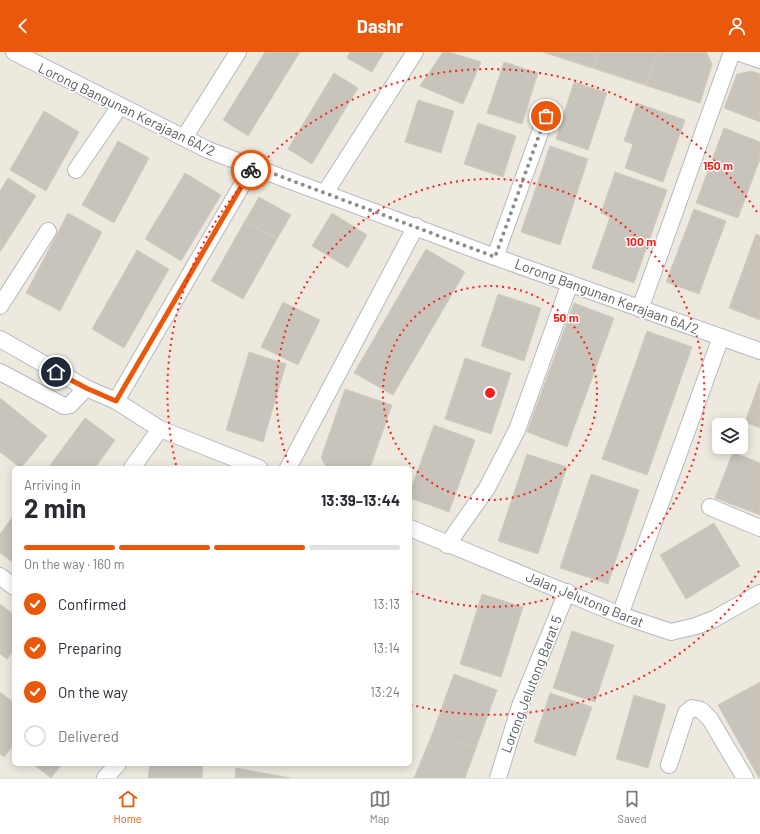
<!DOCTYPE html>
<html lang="en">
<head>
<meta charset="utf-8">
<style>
	body { margin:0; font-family:Barlow,sans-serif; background:#f2f2f3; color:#2b2b33; height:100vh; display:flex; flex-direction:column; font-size:15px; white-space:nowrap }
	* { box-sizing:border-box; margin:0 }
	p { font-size:13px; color:#7c7c81 }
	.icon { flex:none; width:22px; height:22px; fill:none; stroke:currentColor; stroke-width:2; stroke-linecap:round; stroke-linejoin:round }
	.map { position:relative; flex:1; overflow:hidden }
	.details { position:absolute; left:12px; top:414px; width:400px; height:300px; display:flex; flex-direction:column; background:#fff; border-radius:6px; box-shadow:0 2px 10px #0003 }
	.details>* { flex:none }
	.controls { position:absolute; left:712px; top:366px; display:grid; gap:8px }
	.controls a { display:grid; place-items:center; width:36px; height:36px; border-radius:6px; background:#fff; box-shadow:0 2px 10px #0003; font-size:20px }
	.pin { position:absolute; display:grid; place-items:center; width:34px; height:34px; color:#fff; margin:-17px; border:2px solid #fff; border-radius:50%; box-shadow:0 1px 4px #0007 }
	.courier { position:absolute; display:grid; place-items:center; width:40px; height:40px; margin:-20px; border:3px solid #ea580c; border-radius:50%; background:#fff; color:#222; box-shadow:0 1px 5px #0007 }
	.overview em { font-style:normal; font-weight:700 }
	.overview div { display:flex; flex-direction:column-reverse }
	.overview { display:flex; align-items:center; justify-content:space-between; height:68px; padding:0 12px }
	h1 { font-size:26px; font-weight:700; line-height:30px }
	.bar { display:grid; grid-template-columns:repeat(4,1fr); gap:6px 4px; align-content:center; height:48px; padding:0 12px }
	.bar i { height:5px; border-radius:3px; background:#e1e1e2 }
	.bar .active { background:#ea580c }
	.bar p { grid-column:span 4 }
	ol { padding:0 12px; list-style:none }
	li { display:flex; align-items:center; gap:12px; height:44px }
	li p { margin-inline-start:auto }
	li .icon { padding:4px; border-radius:50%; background:#ea580c; color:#fff; stroke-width:4 }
	li:last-child { color:#7c7c81 }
	li i { width:22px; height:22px; border:2px solid #e1e1e2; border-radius:50% }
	header { display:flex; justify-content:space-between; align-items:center; height:52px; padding:0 12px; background:#ea580c; color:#fff; font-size:18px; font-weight:700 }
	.menu { display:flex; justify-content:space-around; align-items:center; height:56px; border-top:1px solid #e1e1e2; background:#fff; font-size:11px; color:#7c7c81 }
	.menu a { display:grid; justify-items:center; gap:2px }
	.menu .active { color:#ea580c }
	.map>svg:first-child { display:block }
	.building { fill:#c8c4bc; stroke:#d2cbbd }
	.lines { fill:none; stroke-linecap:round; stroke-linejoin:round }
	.minor-casing { stroke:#b5b9be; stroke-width:18 }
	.minor { stroke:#fff; stroke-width:16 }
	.done { stroke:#8c8e8e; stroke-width:4; stroke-dasharray:0 7.2 }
	.route { stroke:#ea580c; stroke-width:5 }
	.ring { fill:none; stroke:#f91f19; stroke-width:2; stroke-dasharray:2 4 }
	.labels { text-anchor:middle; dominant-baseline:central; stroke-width:3; stroke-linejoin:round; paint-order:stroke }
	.street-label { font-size:14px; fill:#585d62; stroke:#fff }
	.centre { fill:#f91f19; stroke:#fff; stroke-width:2 }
	.ring-label { font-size:12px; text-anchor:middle; font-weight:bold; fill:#f91f19; stroke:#fff; stroke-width:3; stroke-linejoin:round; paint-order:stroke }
</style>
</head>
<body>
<header><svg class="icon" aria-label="back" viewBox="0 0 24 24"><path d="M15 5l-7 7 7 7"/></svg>Dashr<svg class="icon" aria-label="person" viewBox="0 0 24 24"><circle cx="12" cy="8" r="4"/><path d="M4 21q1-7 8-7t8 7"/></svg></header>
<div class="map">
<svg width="760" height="726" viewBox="0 0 760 726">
	<rect width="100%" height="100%" fill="#ede9df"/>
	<path class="building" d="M265,0H300L248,84L223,68Z
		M350,0H384L372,20L347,6Z
		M443,0H449L481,10L463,52L420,34Z
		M543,0H706L712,12L700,51Z
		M549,0H600L594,16L549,2Z
		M600,0H658L646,33L594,16Z
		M658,0H706L712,12L700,51L646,33Z
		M504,10L538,21L522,72L487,61Z
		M752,19L760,22V70L724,56L737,22Z
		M334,21L358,36L312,112L288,97Z
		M574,30L607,41L588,98L556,87Z
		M418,48L454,59L441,101L405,90Z
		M637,51L685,68L663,130L625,116L633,92L624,89Z
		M44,59L79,80L46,139L10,118Z
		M478,71L516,84L503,125L464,112Z
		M724,76L760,90V107L738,166L696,151Z
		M118,89L149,106L114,171L82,153Z
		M550,94L588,107L560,193L521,180Z
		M615,120L667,138L634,231L592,216L610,165L601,161Z
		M185,121L221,143L181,209L145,187Z
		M8,126L36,144L0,200V139Z
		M259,145L291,163L277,187L245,169Z
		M694,157L726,169L699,242L666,230Z
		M68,161L102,180L60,259L26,241Z
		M332,161L367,183L348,216L312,194Z
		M245,169L277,187L243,247L211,229Z
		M756,182L760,184V268L729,256Z
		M426,197L465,220L393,343L354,321Z
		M137,198L169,217L124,296L92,277Z
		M498,242L541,256L524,309L481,294Z
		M283,250L320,268L298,313L261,295Z
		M574,251L614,266L567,395L527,380Z
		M647,279L692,295L647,423L602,407Z
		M249,300L286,312L263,390L226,378Z
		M465,306L511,321L491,382L445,367Z
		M760,329V376L745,370Z
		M345,337L392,353L370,416H327L321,406Z
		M0,346L47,384L21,416L0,400Z
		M85,366L115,388L95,416H48Z
		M434,373L475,388L449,460L410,446V440Z
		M733,400L760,411V463L715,446Z
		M527,402L567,415L538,502L498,489Z
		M591,422L639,438L608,532L560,516Z
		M14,463V511L0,501V482Z
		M714,471L740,514L686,547L660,503Z
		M482,542L523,555L501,625L460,612Z
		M0,552L14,563V598L7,607L0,602Z
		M572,579L614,593L595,650L553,636Z
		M454,622L497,638L476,696L433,680Z
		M760,630V726H759L718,653Z
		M0,640L14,651V692L4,705L0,702Z
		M550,641L592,655L575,704L534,690Z
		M634,643L666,653L648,716L616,707Z
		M433,680L476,696L465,726H414Z
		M33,712H62L51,726Z
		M150,712H203L202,726H148Z
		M236,716L290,726H235Z"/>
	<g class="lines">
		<g class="minor-casing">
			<path id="minor" d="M14,0L208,98L495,205L760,299
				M737,0L760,8
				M184,86L238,0
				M76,118L120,54
				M325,141L415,0
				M495,205L546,64
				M0,254L48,179
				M640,257L732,0
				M0,287L86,336L116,349L160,377L259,416
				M0,320L64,354L70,353L86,336
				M116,349L253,114
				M132,416L160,377
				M288,416L416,174
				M710,455L760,476
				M410,476L620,563L671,580L696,574L714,567L760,541
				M447,493L487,436L517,378L570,231
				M0,524L14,535
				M620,563L721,285
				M669,713L686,661L692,656L701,658L710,667L745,726
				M105,726L118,712
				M498,726L520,654L567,540"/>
		</g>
		<use href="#minor" class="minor"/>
	</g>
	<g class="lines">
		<path class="done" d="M251,118L253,114L495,205L546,64"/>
		<path class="route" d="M56,320L86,336L116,349L251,118"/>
	</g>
	<g class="ring">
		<circle cx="490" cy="341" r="107"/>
		<path d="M290 416A214 214 0 1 1 412 540"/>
		<path d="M759 519A322 322 0 0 1 412 653M176 413A322 322 0 0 1 759 163"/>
	</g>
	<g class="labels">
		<g class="street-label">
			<text transform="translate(127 57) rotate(26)">Lorong Bangunan Kerajaan 6A/2</text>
			<text transform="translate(607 244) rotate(20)">Lorong Bangunan Kerajaan 6A/2</text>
			<text transform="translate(585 547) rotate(22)">Jalan Jelutong Barat</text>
			<text transform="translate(531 632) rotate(-69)">Lorong Jelutong Barat 5</text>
		</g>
	</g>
	<circle cx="490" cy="341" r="6" class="centre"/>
	<g class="ring-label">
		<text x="718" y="118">150 m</text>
		<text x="641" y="194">100 m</text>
		<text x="566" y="270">50 m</text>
	</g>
</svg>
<div class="controls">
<a><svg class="icon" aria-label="layers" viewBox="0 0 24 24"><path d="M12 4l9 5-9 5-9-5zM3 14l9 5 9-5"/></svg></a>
</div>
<div class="pin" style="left:546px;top:64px;background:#ea580c"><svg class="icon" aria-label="bag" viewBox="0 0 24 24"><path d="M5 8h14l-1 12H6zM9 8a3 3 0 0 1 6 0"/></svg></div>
<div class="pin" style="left:56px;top:320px;background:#1f2937"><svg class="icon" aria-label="home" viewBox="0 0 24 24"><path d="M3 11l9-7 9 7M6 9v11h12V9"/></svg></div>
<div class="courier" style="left:251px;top:118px"><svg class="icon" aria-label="bike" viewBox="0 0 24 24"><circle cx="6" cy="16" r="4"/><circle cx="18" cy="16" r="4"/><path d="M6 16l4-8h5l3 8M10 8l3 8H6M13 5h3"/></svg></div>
<section class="details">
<div class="overview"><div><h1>2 min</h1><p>Arriving in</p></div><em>13:39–13:44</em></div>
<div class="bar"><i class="active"></i><i class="active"></i><i class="active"></i><i></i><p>On the way · 160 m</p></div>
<ol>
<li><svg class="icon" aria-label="check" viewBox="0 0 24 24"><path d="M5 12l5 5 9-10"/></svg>Confirmed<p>13:13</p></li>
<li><svg class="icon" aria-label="check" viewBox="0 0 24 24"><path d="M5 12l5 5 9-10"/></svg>Preparing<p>13:14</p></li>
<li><svg class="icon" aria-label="check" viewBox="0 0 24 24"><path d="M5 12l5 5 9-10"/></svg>On the way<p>13:24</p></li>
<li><i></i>Delivered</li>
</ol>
</section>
</div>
<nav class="menu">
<a class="active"><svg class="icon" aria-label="home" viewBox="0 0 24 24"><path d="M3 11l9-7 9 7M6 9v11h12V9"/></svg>Home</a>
<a><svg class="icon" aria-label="map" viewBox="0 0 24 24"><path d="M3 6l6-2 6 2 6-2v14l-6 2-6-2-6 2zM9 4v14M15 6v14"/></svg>Map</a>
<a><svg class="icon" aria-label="saved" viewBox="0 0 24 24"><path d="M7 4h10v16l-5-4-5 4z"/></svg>Saved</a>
</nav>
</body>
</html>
